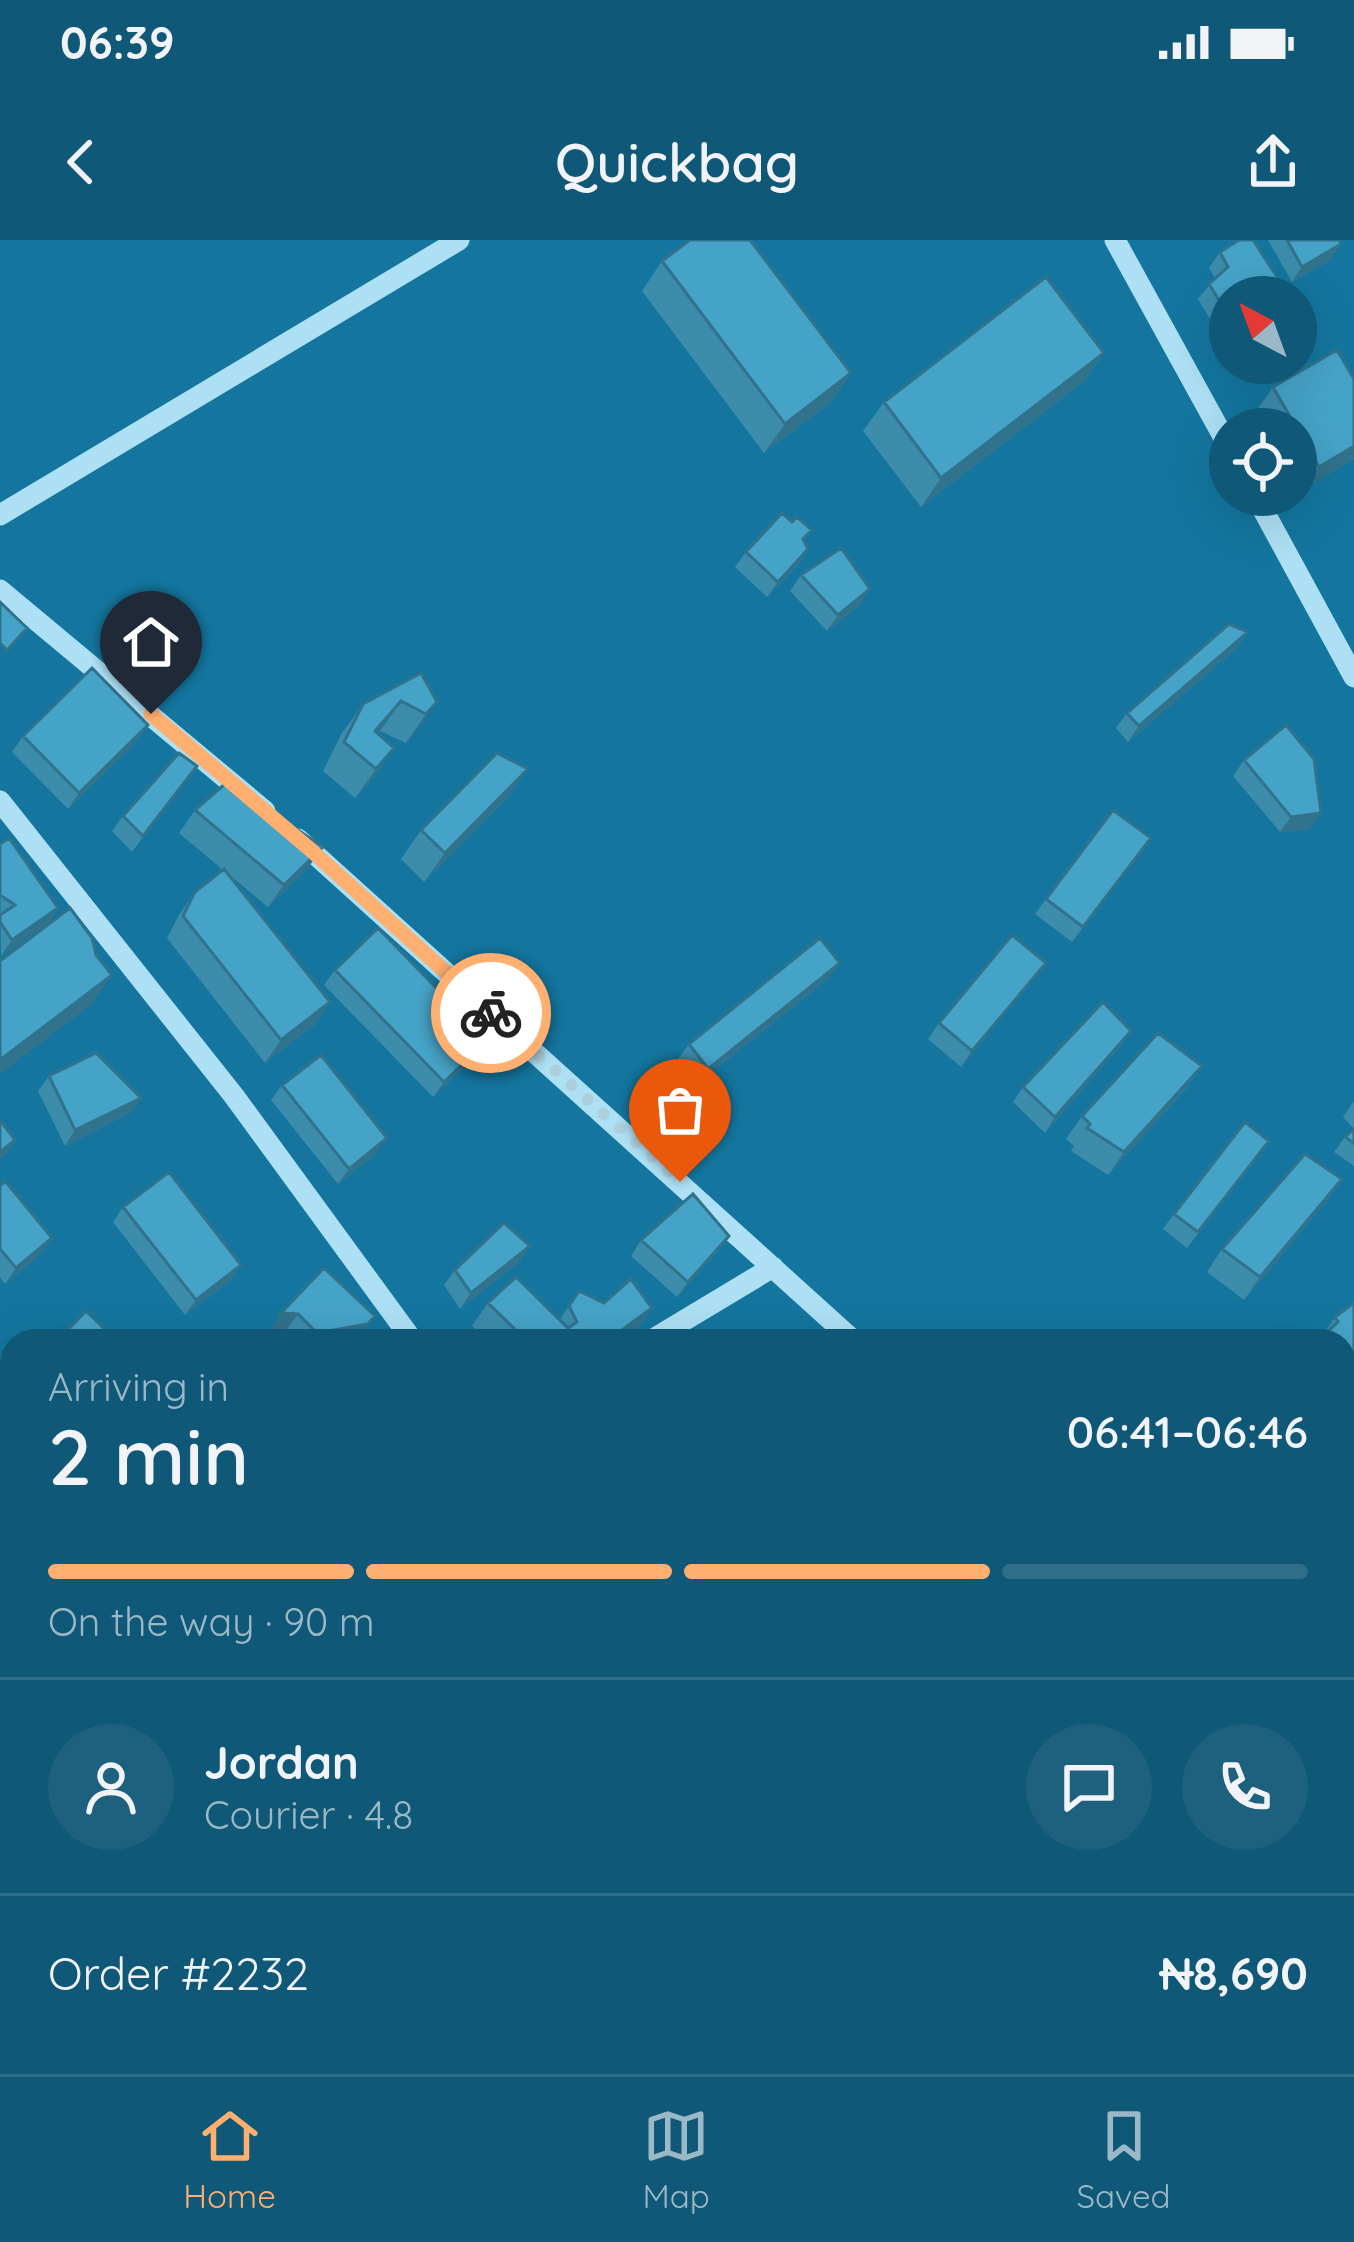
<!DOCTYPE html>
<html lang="en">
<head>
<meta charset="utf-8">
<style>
	body { margin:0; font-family:Quicksand,sans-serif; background:#1d617f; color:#f1f3f6; height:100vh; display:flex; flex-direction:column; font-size:45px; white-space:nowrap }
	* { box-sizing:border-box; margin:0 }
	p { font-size:39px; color:#9bb8c6 }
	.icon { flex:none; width:66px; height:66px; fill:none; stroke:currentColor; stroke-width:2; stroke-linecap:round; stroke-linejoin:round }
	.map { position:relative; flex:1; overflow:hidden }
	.panel { position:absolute; left:0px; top:1089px; width:1356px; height:747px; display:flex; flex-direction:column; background:#0f5877; border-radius:36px 36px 0 0; box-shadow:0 12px 48px #0002 }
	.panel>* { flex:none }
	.needle { width:78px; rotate:319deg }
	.buttons { position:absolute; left:1209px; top:36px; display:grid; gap:24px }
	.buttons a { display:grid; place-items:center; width:108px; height:108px; border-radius:50%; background:#0f5877; box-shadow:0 12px 48px #0002; font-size:60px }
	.pin { position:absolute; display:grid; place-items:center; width:102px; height:102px; color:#fff; margin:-123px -51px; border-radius:50% 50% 50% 0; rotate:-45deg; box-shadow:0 0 12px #0007 }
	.pin .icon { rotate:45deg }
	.courier { position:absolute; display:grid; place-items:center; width:120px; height:120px; margin:-60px; border:9px solid #ffaf70; border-radius:50%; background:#fff; color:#222; box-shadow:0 3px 15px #0007 }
	.summary em { font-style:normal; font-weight:600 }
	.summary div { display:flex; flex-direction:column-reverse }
	.summary { display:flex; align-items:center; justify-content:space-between; height:204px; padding:0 48px }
	h1 { font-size:78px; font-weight:600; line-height:90px }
	.bar { display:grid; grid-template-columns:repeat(4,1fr); gap:18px 12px; align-content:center; height:144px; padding:0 48px }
	.bar i { height:15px; border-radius:9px; background:#2f6e89 }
	.bar .on { background:#ffaf70 }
	.bar p { grid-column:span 4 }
	.line { display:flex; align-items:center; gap:30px; padding:0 48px; border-top:3px solid #2f6e89 }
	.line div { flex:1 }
	.round { display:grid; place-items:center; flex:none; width:126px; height:126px; border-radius:63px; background:#1d617f }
	.status { display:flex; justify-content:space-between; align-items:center; height:84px; padding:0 60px; background:#0f5877; direction:ltr }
	.status svg { height:33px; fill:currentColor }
	header { display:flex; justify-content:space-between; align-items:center; height:156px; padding:0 48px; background:#0f5877; font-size:54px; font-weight:600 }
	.tabs { display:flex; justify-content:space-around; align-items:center; height:168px; border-top:3px solid #2f6e89; background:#0f5877; font-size:33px; color:#9bb8c6 }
	.tabs a { display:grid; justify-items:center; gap:6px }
	.tabs .on { color:#ffaf70 }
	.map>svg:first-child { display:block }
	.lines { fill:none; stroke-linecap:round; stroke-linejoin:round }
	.minor { stroke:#ade0f4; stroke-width:21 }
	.wall { fill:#3c8cac }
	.shaded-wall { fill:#31728c }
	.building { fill:#46a3c8; stroke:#31728c; stroke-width:3 }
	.done { stroke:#adcfdd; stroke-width:12; stroke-dasharray:0 21.6 }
	.route { stroke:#ffaf70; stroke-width:15 }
</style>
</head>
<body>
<div class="status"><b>06:39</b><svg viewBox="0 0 49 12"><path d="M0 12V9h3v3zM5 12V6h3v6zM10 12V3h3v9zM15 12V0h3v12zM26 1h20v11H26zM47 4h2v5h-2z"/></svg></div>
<header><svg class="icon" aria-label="back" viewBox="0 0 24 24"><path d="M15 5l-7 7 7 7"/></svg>Quickbag<svg class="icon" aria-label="share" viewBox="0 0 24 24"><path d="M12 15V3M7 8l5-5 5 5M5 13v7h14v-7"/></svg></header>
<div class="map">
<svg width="1354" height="1834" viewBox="0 0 1354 1834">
	<rect width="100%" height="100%" fill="#14769f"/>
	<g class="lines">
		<path class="minor" d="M1115,0L1230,209
			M1255,255L1354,437
			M0,275L459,0
			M0,350L265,571
			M0,561L234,856L413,1101
			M298,599L854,1101
			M650,1101L773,1027
			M0,1161L12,1176
			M1344,1538L1354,1547
			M1344,1717L1354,1712
			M409,1824L415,1834
			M769,1824L775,1834
			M1076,1834L1098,1824"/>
	</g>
	<path class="wall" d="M1239,0L1230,81L1216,89L1198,59L1215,38L1209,28L1220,12Z
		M1268,0H1339L1331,20L1292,42Z
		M662,21L851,133L830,163L764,213L642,51Z
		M1104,113L1083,142L921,267L863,191L884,162Z
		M1273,147L1354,219L1303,249L1296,237V189H1268L1257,170Z
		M804,301L808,309L798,325L767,357L735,327L746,312Z
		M801,335L860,365L827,391L790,351Z
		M1248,392L1237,408L1128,502L1116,488L1127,473Z
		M421,433L437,462L406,503L380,491L378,494L394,508L374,537L355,558L323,531L342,493L363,464Z
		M148,485L137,501L68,569L12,512L23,496Z
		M1244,520L1310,589L1280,592L1233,536Z
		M528,529L507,558L424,642L401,619L421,590Z
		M186,541L132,612L112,591L123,576Z
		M195,570L323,607L307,629L268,667L228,634L330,762L314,785L265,823L167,698L179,675L195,652L223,630L179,593Z
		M1151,598L1072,702L1035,674L1046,659Z
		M0,604L58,668L48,683L1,716Z
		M1046,723L961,827L928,799L939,783Z
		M335,730L487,800L476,815L433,857L324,745Z
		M829,738L697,844L678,819L689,804Z
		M1131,791L1120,806L1045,893L1013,862L1023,847Z
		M1202,826L1186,849L1108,935L1071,911L1074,906L1066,899L1082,876Z
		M49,836L141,858L130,873L65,906L38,851Z
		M282,845L376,914L338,944L271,860Z
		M1354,861V926L1334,912L1345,897L1354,889L1343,877Z
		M1269,901L1187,1008L1163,989L1174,974Z
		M1342,939L1326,962L1244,1060L1207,1032L1222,1009Z
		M0,946L42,1013L5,1044L0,1037Z
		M123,967L231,1040L185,1075L113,982Z
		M641,1000L718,1011L677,1057L631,1016Z
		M530,1006L519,1022L460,1069L444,1045L455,1030Z
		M324,1028L364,1092L354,1101H276L282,1091L295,1097L287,1089H271L281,1073Z
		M579,1051L604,1063L652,1068L636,1091L622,1101H488L472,1086L488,1063L560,1079Z
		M1354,1063V1141L1349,1145L1344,1142V1101L1320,1100L1335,1077Z
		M12,1746V1779L1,1761Z
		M291,1824L284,1834H204L197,1825Z
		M988,1824H1052L1022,1834H993Z"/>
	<path class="shaded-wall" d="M1341,4L1331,20L1292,42L1302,27Z
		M1281,43L1271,57H1256Z
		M1230,72V81L1216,89L1227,73Z
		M1104,113L1083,142L921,267L941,238Z
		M851,133L830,163L764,213L785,184Z
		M1354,206V219L1303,249L1319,227Z
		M808,309L798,325L767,357L778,342Z
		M870,349L860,365L827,391L838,375Z
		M27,388L16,403L0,421L7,410Z
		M1248,392L1237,408L1128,502L1139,486Z
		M401,461L380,491L359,515L375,491Z
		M437,462L416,492L406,503L426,474Z
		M148,485L137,501L68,569L79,553Z
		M394,508L374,537L355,558L376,529Z
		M528,529L507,558L424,642L445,613Z
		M1321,573L1310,589L1280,592L1291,577Z
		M323,607L307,629L268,667L284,645Z
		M58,668L48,683L1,716L12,700Z
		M840,723L829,738L697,844L708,829Z
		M1046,723L1035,738L961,827L972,811Z
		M112,735L91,765L0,834V820Z
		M330,762L314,785L265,823L281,800Z
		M1131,791L1120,806L1045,893L1055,877Z
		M487,800L476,815L433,857L444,842Z
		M1202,826L1186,849L1108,935L1124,912Z
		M141,858L130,873L65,906L75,890Z
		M387,898L376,914L338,944L349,929Z
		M15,900L5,916L0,919V912Z
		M1342,939L1326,962L1244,1060L1260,1037Z
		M729,996L718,1011L677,1057L688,1042Z
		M52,998L42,1013L5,1044L16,1028Z
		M530,1006L519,1022L460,1069L471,1053Z
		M241,1025L231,1040L185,1075L196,1060Z
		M652,1068L636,1091L622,1101H607Z
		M281,1073L298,1074L287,1089H271Z
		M375,1076L357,1099L311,1101L317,1093Z
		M1017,1824H1052L1022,1834H1003L1008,1827Z"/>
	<path class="building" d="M690,0H750L851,133L785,184L662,21Z
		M1239,0H1253L1281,43L1256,57H1230V72L1227,73L1209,44L1228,27L1220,12Z
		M1287,0H1339L1341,4L1302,27Z
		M1046,37L1104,113L941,238L884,162Z
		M1337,110L1354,139V206L1319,227L1273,147Z
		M782,273L792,282L797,277L812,290L803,299L808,309L778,342L746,312Z
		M841,308L870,349L838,375L801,335Z
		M0,362L27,388L7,410L0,403Z
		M1229,384L1248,392L1139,486L1127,473Z
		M92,428L148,485L79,553L23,496Z
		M421,433L437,462L426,474L401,461L375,491L394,508L376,529L344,502L363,464Z
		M1286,485L1314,519L1321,573L1291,577L1244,520Z
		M179,513L197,526L143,596L123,576Z
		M497,513L528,529L445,613L421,590Z
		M227,542L323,607L284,645L195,570Z
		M1113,570L1151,598L1083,687L1046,659Z
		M9,598L58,668L12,700L0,682V675L15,665L0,655V604Z
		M224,629L330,762L281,800L183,676L195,652Z
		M70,668L92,698L96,715L112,735L0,820V721Z
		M378,688L487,800L444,842L335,730Z
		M1012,695L1046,723L972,811L939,783Z
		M820,698L840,723L708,829L689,804Z
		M1103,762L1131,791L1055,877L1023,847Z
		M1158,793L1202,826L1124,912L1087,888L1090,884L1082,876Z
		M96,813L141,858L75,890L49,836Z
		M321,815L387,898L349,929L282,845Z
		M0,880L15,900L0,912Z
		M1245,882L1269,901L1198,992L1174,974Z
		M1354,889V903L1345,897Z
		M1305,914L1342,939L1260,1037L1222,1009Z
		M169,932L241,1025L196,1060L123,967Z
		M5,941L52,998L16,1028L0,1009V946Z
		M693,954L729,996L688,1042L641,1000Z
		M504,983L530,1006L471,1053L455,1030Z
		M324,1028L375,1076L368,1084L317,1093L298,1074L281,1073Z
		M516,1037L568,1088L577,1082L569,1066L579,1051L604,1063L631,1039L652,1068L607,1101H527L488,1063Z
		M1354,1063V1115L1344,1109V1101H1333L1324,1095L1338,1082L1335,1077Z
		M86,1071L115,1099L113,1101H57Z
		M282,1091L305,1101H283Z
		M755,1091L761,1101H739Z
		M353,1096L354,1101H333Z
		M219,1824H290L278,1834H227Z"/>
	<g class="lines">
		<path class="done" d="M491,773L680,942"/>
		<path class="route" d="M151,474L312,611L491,773"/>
	</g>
</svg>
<div class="buttons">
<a><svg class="needle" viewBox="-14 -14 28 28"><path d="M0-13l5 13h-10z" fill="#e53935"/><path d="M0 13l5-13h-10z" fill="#9bb8c6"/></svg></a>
<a><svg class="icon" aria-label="locate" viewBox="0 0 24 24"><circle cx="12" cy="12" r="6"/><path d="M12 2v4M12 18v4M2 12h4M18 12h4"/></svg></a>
</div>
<div class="pin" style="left:680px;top:942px;background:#ea580c"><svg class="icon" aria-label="bag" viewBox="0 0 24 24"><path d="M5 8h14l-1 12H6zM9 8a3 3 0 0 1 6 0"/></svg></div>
<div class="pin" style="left:151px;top:474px;background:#1f2937"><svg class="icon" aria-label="home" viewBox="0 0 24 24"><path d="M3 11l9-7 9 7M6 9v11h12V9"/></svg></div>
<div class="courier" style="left:491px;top:773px"><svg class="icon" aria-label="bike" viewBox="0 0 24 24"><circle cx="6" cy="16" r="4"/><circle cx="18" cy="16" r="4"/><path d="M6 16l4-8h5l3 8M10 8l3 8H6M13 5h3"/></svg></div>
<section class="panel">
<div class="summary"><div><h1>2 min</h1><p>Arriving in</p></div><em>06:41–06:46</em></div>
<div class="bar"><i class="on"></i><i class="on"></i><i class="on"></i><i></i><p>On the way · 90 m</p></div>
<div class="line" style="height:216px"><a class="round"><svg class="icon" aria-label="person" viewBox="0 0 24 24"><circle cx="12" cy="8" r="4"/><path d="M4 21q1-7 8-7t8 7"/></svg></a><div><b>Jordan</b><p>Courier · 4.8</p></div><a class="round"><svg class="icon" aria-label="chat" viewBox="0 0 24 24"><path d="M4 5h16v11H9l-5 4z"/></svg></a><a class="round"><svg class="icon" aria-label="phone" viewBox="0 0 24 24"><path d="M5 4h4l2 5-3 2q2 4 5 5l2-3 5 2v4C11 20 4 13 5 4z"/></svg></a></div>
<div class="line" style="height:156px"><div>Order #2232</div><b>₦8,690</b></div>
</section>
</div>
<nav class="tabs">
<a class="on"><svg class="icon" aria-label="home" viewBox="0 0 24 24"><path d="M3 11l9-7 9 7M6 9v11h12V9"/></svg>Home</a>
<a><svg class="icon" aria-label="map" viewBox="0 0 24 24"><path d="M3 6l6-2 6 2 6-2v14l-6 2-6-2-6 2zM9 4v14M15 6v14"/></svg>Map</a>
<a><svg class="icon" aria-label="saved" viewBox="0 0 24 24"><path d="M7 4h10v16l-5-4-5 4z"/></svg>Saved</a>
</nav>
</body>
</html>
